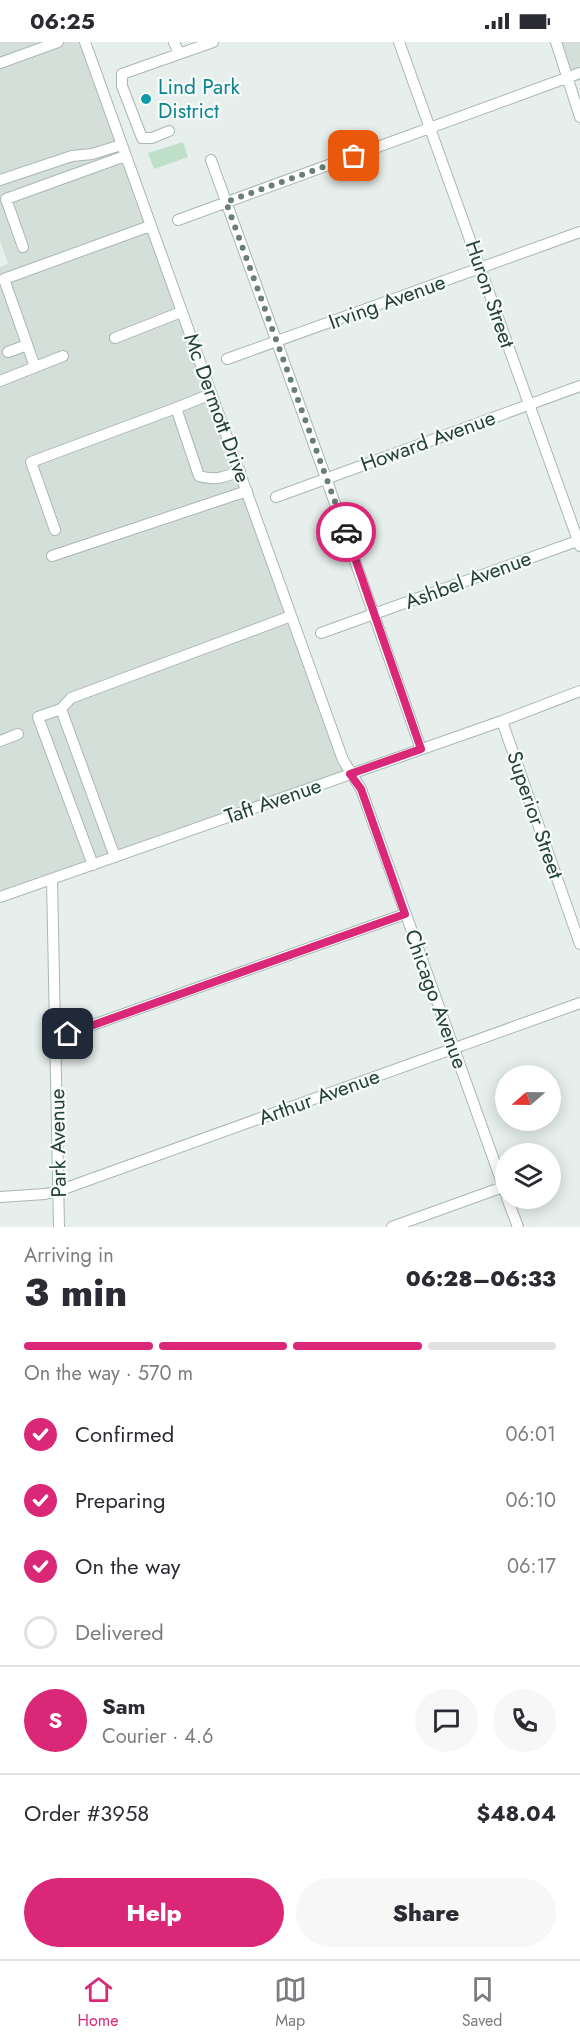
<!DOCTYPE html>
<html lang="en">
<head>
<meta charset="utf-8">
<style>
	body { margin:0; font-family:Jost,sans-serif; background:#f7f7f7; color:#2b2b33; height:100vh; display:flex; flex-direction:column; font-size:22px; white-space:nowrap }
	* { box-sizing:border-box; margin:0 }
	p { font-size:20px; color:#7c7c81 }
	.icon { flex:none; width:33px; height:33px; fill:none; stroke:currentColor; stroke-width:2; stroke-linecap:round; stroke-linejoin:round }
	.map { position:relative; height:1185px; overflow:hidden }
	.side { display:flex; flex-direction:column; background:#fff; flex:1 }
	.side>* { flex:none }
	.needle { width:39px; rotate:250deg }
	.fabs { position:absolute; left:495px; top:1023px; display:grid; gap:12px }
	.fabs a { display:grid; place-items:center; width:66px; height:66px; border-radius:50%; background:#fff; box-shadow:0 3px 15px #0003; font-size:30px }
	.pin { position:absolute; display:grid; place-items:center; width:51px; height:51px; color:#fff; margin:-26px; border-radius:12px; box-shadow:0 3px 9px #0006 }
	.courier { position:absolute; display:grid; place-items:center; width:60px; height:60px; margin:-30px; border:4px solid #db2777; border-radius:50%; background:#fff; color:#222; box-shadow:0 2px 8px #0007 }
	.summary em { font-style:normal; font-weight:800 }
	.summary div { display:flex; flex-direction:column-reverse }
	.summary { display:flex; align-items:center; justify-content:space-between; height:102px; padding:0 24px }
	h1 { font-size:39px; font-weight:800; line-height:45px }
	.bar { display:grid; grid-template-columns:repeat(4,1fr); gap:9px 6px; align-content:center; height:72px; padding:0 24px }
	.bar i { height:8px; border-radius:4px; background:#e1e1e2 }
	.bar .active { background:#db2777 }
	.bar p { grid-column:span 4 }
	.line { display:flex; align-items:center; gap:15px; padding:0 24px; border-top:2px solid #e1e1e2 }
	.line div { flex:1 }
	.round { display:grid; place-items:center; flex:none; width:63px; height:63px; border-radius:32px; background:#f7f7f7 }
	ol { padding:0 24px; list-style:none }
	li { display:flex; align-items:center; gap:18px; height:66px }
	li p { margin-inline-start:auto }
	li .icon { padding:6px; border-radius:50%; background:#db2777; color:#fff; stroke-width:4 }
	li:last-child { color:#7c7c81 }
	li i { width:33px; height:33px; border:3px solid #e1e1e2; border-radius:50% }
	.button { display:flex; gap:12px; margin-top:auto; padding:12px 24px }
	.button a { flex:1; height:69px; border-radius:36px; background:#db2777; color:#fff; font-size:24px; font-weight:800; line-height:69px; text-align:center }
	.button a+a { background:#f7f7f7; color:#2b2b33 }
	.status { display:flex; justify-content:space-between; align-items:center; height:42px; padding:0 30px; background:#fff; direction:ltr }
	.status svg { height:16px; fill:currentColor }
	.menu { display:flex; justify-content:space-around; align-items:center; height:84px; border-top:2px solid #e1e1e2; background:#fff; font-size:16px; color:#7c7c81 }
	.menu a { display:grid; justify-items:center; gap:3px }
	.menu .active { color:#db2777 }
	.map>svg:first-child { display:block }
	.built { fill:#d4dfda }
	.green { fill:#bfe0c8 }
	.lines { fill:none; stroke-linecap:round; stroke-linejoin:round }
	.minor-casing { stroke:#a8b8b2; stroke-width:12 }
	.minor { stroke:#fff; stroke-width:10 }
	.done { stroke:#687f78; stroke-width:6; stroke-dasharray:0 10.8 }
	.route { stroke:#db2777; stroke-width:8 }
	.culture-dot { fill:#0f9aa8; stroke:#f7fbf9; stroke-width:2 }
	.labels { text-anchor:middle; dominant-baseline:central; stroke-width:4.5; stroke-linejoin:round; paint-order:stroke }
	.culture-label { font-size:21px; fill:#0d838f; stroke:#f7fbf9; text-anchor:start }
	.street-label { font-size:21px; fill:#24423a; stroke:#f7fbf9 }
</style>
</head>
<body>
<div class="status"><b>06:25</b><svg viewBox="0 0 49 12"><path d="M0 12V9h3v3zM5 12V6h3v6zM10 12V3h3v9zM15 12V0h3v12zM26 1h20v11H26zM47 4h2v5h-2z"/></svg></div>
<div class="map">
<svg width="580" height="1185" viewBox="0 0 580 1185">
	<rect width="100%" height="100%" fill="#e6efeb"/>
	<path class="built" d="M0,0H83L345,730L0,852V225L8,222L0,198Z
		M554,0H580V34L567,39Z"/>
	<path class="green" d="M183,100L188,115L154,127L148,111Z"/>
	<g class="lines">
		<g class="minor-casing">
			<path id="minor" d="M85,0L343,718L361,747L506,1152
				M174,0L179,12
				M399,0L580,504
				M556,0L580,75
				M0,21L58,0
				M169,89L152,96H142L122,44V32L213,0
				M211,118L326,436L421,707
				M0,138L72,114L92,112L121,103
				M178,178L580,31
				M23,205L6,157L125,114
				M115,296L181,270
				M8,310L27,303
				M227,317L580,190
				M35,325L4,237L150,184
				M0,339L63,314
				M211,352L176,366L199,434C215,439 225,435 240,429
				M276,455L580,344
				M55,488L31,420L176,366
				M52,514L247,449
				M321,591L580,498
				M61,667L38,675L93,823
				M502,679L580,902
				M0,699L18,692
				M115,815L61,667L71,656L291,574
				M52,837L59,1185
				M0,855L502,679L580,649
				M56,996L405,872
				M0,1155L45,1152L58,1149L580,961
				M507,1156L518,1185
				M392,1185L503,1145"/>
		</g>
		<use href="#minor" class="minor"/>
	</g>
	<g class="lines">
		<path class="done" d="M346,490L226,160L354,114"/>
		<path class="route" d="M68,992L405,872L361,747L350,732L421,707L346,490"/>
	</g>
	<circle class="culture-dot" cx="146" cy="57" r="6"/>
	<g class="labels">
		<g class="culture-label">
			<text x="158" y="45">Lind Park<tspan x="158" dy="24">District</tspan></text>
		</g>
		<g class="street-label">
			<text transform="translate(490 252) rotate(71)">Huron Street</text>
			<text transform="translate(387 260) rotate(-20)">Irving Avenue</text>
			<text transform="translate(217 366) rotate(70)">Mc Dermott Drive</text>
			<text transform="translate(428 399) rotate(-20)">Howard Avenue</text>
			<text transform="translate(468 538) rotate(-20)">Ashbel Avenue</text>
			<text transform="translate(273 759) rotate(-19)">Taft Avenue</text>
			<text transform="translate(535 773) rotate(71)">Superior Street</text>
			<text transform="translate(436 957) rotate(70)">Chicago Avenue</text>
			<text transform="translate(319 1055) rotate(-20)">Arthur Avenue</text>
			<text transform="translate(58 1101) rotate(-91)">Park Avenue</text>
		</g>
	</g>
</svg>
<div class="fabs">
<a><svg class="needle" viewBox="-14 -14 28 28"><path d="M0-13l5 13h-10z" fill="#e53935"/><path d="M0 13l5-13h-10z" fill="#7c7c81"/></svg></a>
<a><svg class="icon" aria-label="layers" viewBox="0 0 24 24"><path d="M12 4l9 5-9 5-9-5zM3 14l9 5 9-5"/></svg></a>
</div>
<div class="pin" style="left:354px;top:114px;background:#ea580c"><svg class="icon" aria-label="bag" viewBox="0 0 24 24"><path d="M5 8h14l-1 12H6zM9 8a3 3 0 0 1 6 0"/></svg></div>
<div class="pin" style="left:68px;top:992px;background:#1f2937"><svg class="icon" aria-label="home" viewBox="0 0 24 24"><path d="M3 11l9-7 9 7M6 9v11h12V9"/></svg></div>
<div class="courier" style="left:346px;top:490px"><svg class="icon" aria-label="car" viewBox="0 0 24 24"><path d="M5 17H2v-5l4-1 3-4h7l3 4 3 1v5h-3M9 17h6M6 11h13"/><circle cx="7" cy="17" r="2"/><circle cx="17" cy="17" r="2"/></svg></div>
</div>
<section class="side">
<div class="summary"><div><h1>3 min</h1><p>Arriving in</p></div><em>06:28–06:33</em></div>
<div class="bar"><i class="active"></i><i class="active"></i><i class="active"></i><i></i><p>On the way · 570 m</p></div>
<ol>
<li><svg class="icon" aria-label="check" viewBox="0 0 24 24"><path d="M5 12l5 5 9-10"/></svg>Confirmed<p>06:01</p></li>
<li><svg class="icon" aria-label="check" viewBox="0 0 24 24"><path d="M5 12l5 5 9-10"/></svg>Preparing<p>06:10</p></li>
<li><svg class="icon" aria-label="check" viewBox="0 0 24 24"><path d="M5 12l5 5 9-10"/></svg>On the way<p>06:17</p></li>
<li><i></i>Delivered</li>
</ol>
<div class="line" style="height:108px"><b class="round" style="background:#db2777;color:#fff">S</b><div><b>Sam</b><p>Courier · 4.6</p></div><a class="round"><svg class="icon" aria-label="chat" viewBox="0 0 24 24"><path d="M4 5h16v11H9l-5 4z"/></svg></a><a class="round"><svg class="icon" aria-label="phone" viewBox="0 0 24 24"><path d="M5 4h4l2 5-3 2q2 4 5 5l2-3 5 2v4C11 20 4 13 5 4z"/></svg></a></div>
<div class="line" style="height:78px"><div>Order #3958</div><b>$48.04</b></div>
<div class="button"><a>Help</a><a>Share</a></div>
</section>
<nav class="menu">
<a class="active"><svg class="icon" aria-label="home" viewBox="0 0 24 24"><path d="M3 11l9-7 9 7M6 9v11h12V9"/></svg>Home</a>
<a><svg class="icon" aria-label="map" viewBox="0 0 24 24"><path d="M3 6l6-2 6 2 6-2v14l-6 2-6-2-6 2zM9 4v14M15 6v14"/></svg>Map</a>
<a><svg class="icon" aria-label="saved" viewBox="0 0 24 24"><path d="M7 4h10v16l-5-4-5 4z"/></svg>Saved</a>
</nav>
</body>
</html>
